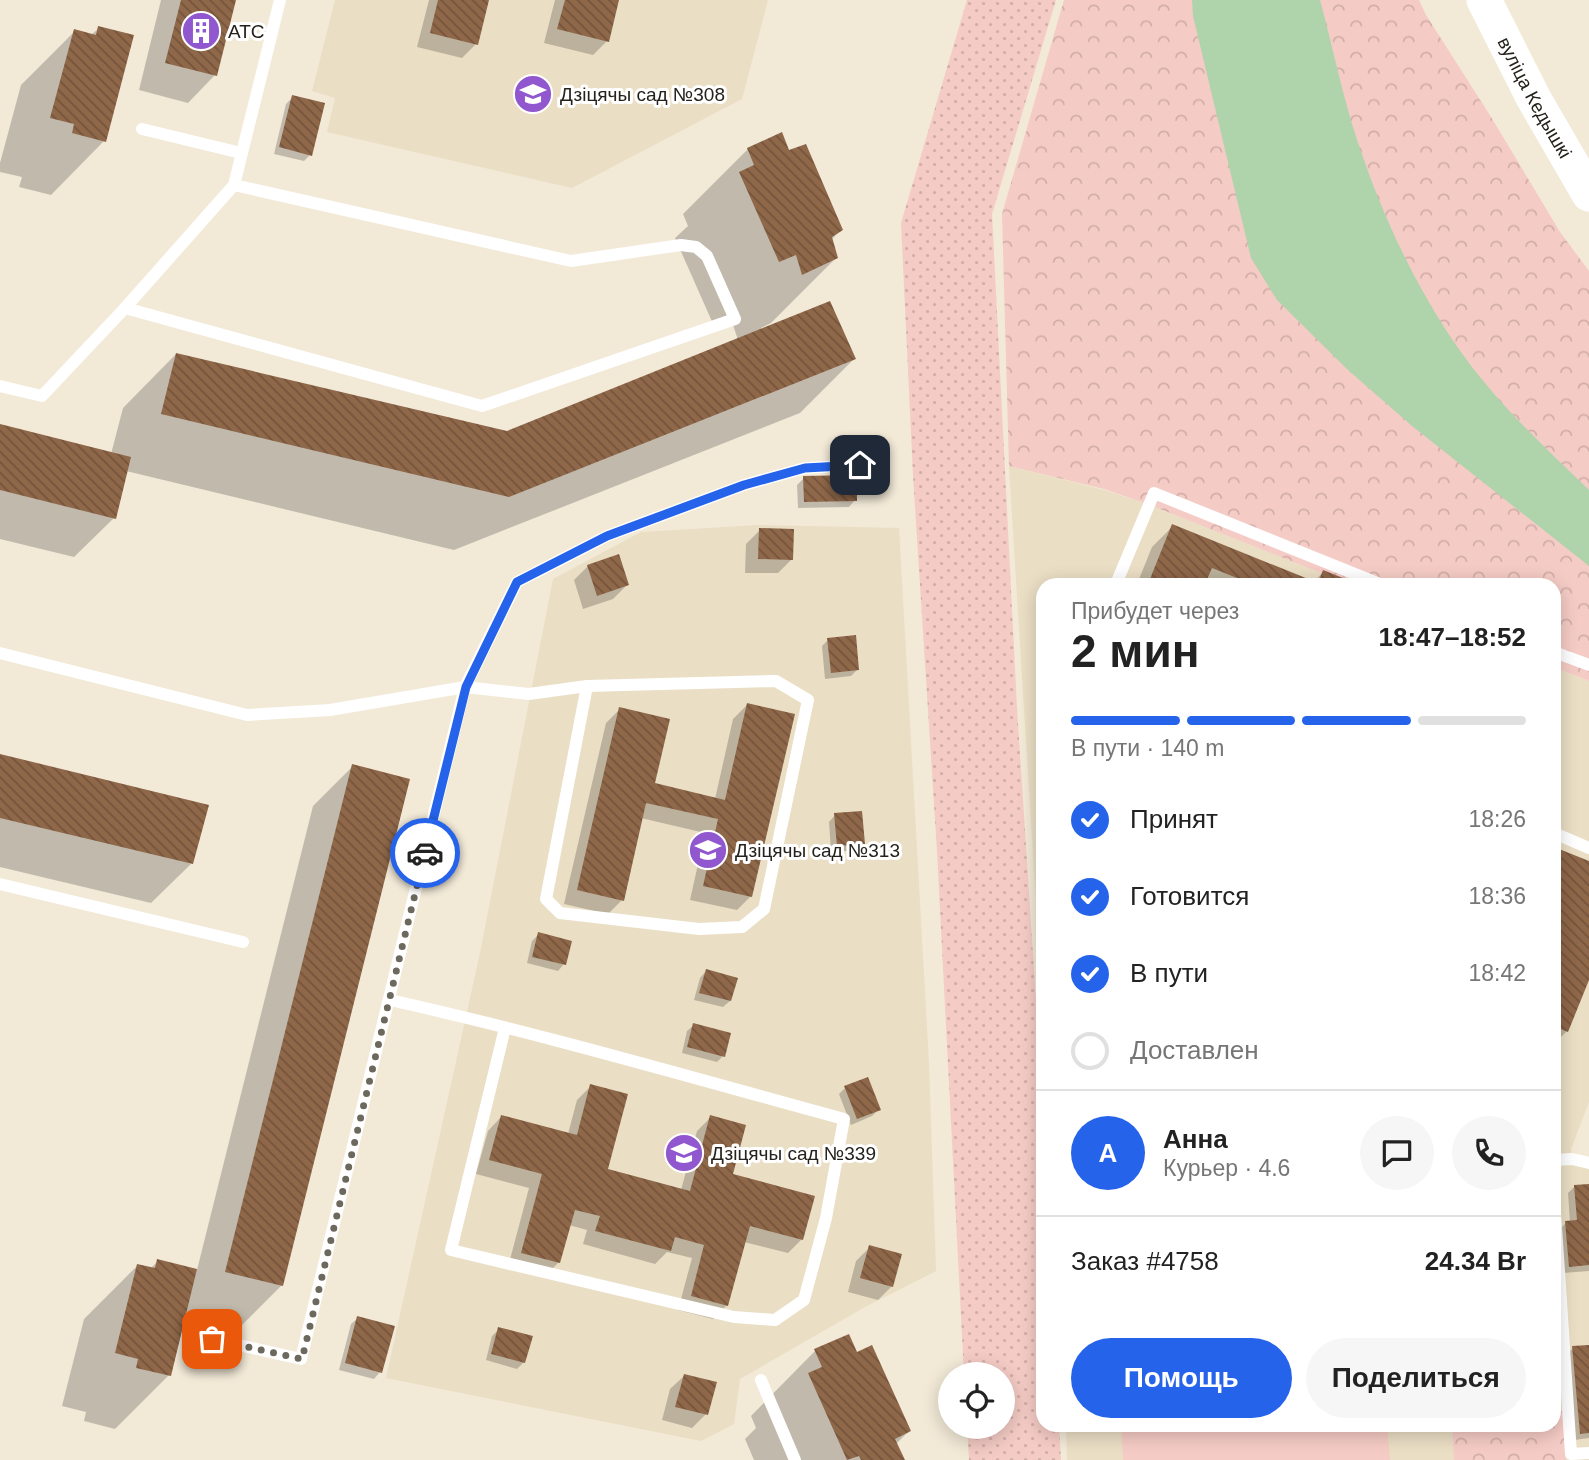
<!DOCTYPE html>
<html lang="ru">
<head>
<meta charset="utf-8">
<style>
	body { margin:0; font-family:Arial,sans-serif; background:#f6f6f6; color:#222; height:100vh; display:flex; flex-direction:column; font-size:26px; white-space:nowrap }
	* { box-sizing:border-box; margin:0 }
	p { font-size:23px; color:#767676 }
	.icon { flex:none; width:38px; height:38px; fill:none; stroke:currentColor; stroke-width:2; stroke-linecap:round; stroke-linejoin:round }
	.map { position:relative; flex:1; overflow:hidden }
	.details { position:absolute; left:1036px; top:578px; width:525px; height:854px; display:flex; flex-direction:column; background:#fff; border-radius:21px; box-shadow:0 4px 18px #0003 }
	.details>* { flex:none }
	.buttons { position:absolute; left:938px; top:1362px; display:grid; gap:14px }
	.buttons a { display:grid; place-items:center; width:77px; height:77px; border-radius:50%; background:#fff; box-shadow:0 4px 18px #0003; font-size:35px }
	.pin { position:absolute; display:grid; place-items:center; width:60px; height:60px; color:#fff; margin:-30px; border-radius:14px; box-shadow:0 4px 10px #0006 }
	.courier { position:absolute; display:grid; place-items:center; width:70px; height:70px; margin:-35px; border:5px solid #2563eb; border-radius:50%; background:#fff; color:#222; box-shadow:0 2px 9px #0007 }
	.overview em { font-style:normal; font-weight:800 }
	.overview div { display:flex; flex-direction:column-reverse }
	.overview { display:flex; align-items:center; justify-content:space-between; height:119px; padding:0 35px }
	h1 { font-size:46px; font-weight:800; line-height:52px }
	.bar { display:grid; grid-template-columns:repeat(4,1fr); gap:10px 7px; align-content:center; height:84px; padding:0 35px }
	.bar i { height:9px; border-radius:5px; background:#e0e0e0 }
	.bar .selected { background:#2563eb }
	.bar p { grid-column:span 4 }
	.line { display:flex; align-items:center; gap:18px; padding:0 35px; border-top:2px solid #e0e0e0 }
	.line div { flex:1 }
	.round { display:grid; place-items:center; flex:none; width:74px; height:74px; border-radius:37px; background:#f6f6f6 }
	ol { padding:0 35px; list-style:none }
	li { display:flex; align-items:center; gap:21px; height:77px }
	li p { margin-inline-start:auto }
	li .icon { padding:7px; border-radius:50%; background:#2563eb; color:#fff; stroke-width:4 }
	li:last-child { color:#767676 }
	li i { width:38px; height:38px; border:4px solid #e0e0e0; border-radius:50% }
	.cta { display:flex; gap:14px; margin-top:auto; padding:14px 35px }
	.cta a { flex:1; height:80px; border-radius:42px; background:#2563eb; color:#fff; font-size:28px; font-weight:800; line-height:80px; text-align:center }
	.cta a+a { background:#f6f6f6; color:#222 }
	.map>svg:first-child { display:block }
	.built { fill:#eadec4 }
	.grass { fill:url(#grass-dots) }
	.park { fill:url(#park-crowns) }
	.pitch { fill:#f5cbc5 }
	.water { fill:#afd3ab }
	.shadow { fill:#0003 }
	.building { fill:url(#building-back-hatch) }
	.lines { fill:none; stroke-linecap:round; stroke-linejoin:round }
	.lane { stroke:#fff; stroke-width:12 }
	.secondary { stroke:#fff; stroke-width:35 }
	.done { stroke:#6d685d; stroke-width:7; stroke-dasharray:0 12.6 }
	.route { stroke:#2563eb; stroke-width:9 }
	.labels { text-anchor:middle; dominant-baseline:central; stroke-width:6; stroke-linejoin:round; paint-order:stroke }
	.poi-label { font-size:19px; fill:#25221b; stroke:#fff; text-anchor:start }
	.street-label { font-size:19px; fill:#25221b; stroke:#fff }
</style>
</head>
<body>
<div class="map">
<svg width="1589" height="1460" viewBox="0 0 1589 1460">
	<defs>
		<pattern id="grass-dots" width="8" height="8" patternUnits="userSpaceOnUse" patternTransform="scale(1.75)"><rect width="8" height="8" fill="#f5cbc5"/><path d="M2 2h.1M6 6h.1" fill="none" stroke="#d2aea9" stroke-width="1.8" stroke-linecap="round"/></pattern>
		<pattern id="park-crowns" width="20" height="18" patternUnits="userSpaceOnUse" patternTransform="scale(1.75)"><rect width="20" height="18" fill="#f5cbc5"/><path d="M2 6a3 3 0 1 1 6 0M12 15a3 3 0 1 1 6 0" fill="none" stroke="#d2aea9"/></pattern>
		<pattern id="building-back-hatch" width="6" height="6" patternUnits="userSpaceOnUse" patternTransform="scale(1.75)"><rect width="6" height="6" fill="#8f6749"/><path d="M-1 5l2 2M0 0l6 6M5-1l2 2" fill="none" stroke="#75543c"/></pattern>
	</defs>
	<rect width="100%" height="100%" fill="#f2e9d7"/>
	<path class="built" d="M335,0H768L742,99L572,188L327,132L335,98L312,91Z
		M1009,466L1104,490L1150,505L1349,584H1043V1018Z
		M759,525L899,528L929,1064L936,1271L865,1307L740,1379L734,1424L701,1441L386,1378L480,953L553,579L641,532Z
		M1554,667L1589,681V1102L1571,1149L1572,1159L1589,1163V1460H1067L1066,1425L1554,1424Z"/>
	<path class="grass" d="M967,0H1056L992,214L1017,708L1043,1108V1424L1059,1425L1061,1460H969L967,1426H1003V1374H964L937,851L913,475L901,223Z"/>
	<path class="park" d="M1064,0H1419L1426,15L1491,117L1560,232L1589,271V681L1554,667V584H1349L1150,505L1104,489L1009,466L1002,214Z
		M1554,1411H1563L1566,1460H1454L1452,1425L1554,1424Z"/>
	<path class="pitch" d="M1121,1425H1387L1390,1460H1123Z"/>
	<path class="water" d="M1192,0H1320C1331,41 1340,83 1352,124C1376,201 1410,278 1456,345C1493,399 1542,445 1589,490V566L1412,426L1348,370L1277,300L1251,258L1193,16Z"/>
	<path class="shadow" d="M161,0H234L215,75L188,103L139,90Z
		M429,0H487L476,44L462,58L417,47Z
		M555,0H617L607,41L593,55L544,43Z
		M99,28L104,141L51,195L19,187L22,177L0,172V163L21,85L75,31L91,35Z
		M293,97L310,155L304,161L274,154L286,104Z
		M748,149L841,230L831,240L836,258L771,323L761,328L762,330L854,359L800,413L454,550L126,471L114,518L74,557L0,539V426L111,454L123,408L176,354L507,433L738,340L731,319L714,326L675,238L688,226L683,214Z
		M804,478L855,500L849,507L798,508L797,485Z
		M1173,526L1313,583L1323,572L1354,584H1137L1152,547Z
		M760,530L792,559L778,573H745L746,544Z
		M588,566L627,585L613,599L583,609L574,580Z
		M828,640L858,669L851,676L825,679L822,646Z
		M747,705L751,896L737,910L690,900L705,833L641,818L622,900L608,914L564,904L606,723L620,709L653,785L715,799L733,719Z
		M0,756L191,864L151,903L0,867Z
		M353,766L282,1285L242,1325L185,1311L169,1375L115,1429L84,1421L86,1412L62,1406L84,1319L137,1266L150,1269L158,1261L197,1270L313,806Z
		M835,815L863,843L856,850L831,852L829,822Z
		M1554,849L1589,863V976L1567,1031L1554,1044Z
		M539,934L564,964L558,971L527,963L532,941Z
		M706,971L730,1001L723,1007L694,1000L700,978Z
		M694,1025L723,1056L717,1062L682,1053L687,1031Z
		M591,1086L606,1170L681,1190L697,1131L711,1117L731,1175L802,1239L788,1253L744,1242L727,1305L713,1319L678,1310L692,1258L667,1252L655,1264L583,1244L587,1230L569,1225L558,1263L544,1277L508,1267L529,1188L476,1174L488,1131L501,1117L568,1134L577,1100Z
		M845,1088L879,1109L872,1116L851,1125L839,1094Z
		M1589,1185V1271L1563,1273L1560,1229L1566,1223L1570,1222L1568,1193L1575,1186Z
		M870,1247L892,1286L878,1300L848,1292L856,1261Z
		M358,1318L380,1372L374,1379L339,1370L351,1324Z
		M499,1329L524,1362L517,1369L486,1360L492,1336Z
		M1589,1346V1438L1574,1440L1567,1354L1573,1348Z
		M815,1351L856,1354L909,1431L896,1444L903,1460H754L745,1439L756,1428L751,1416Z
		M684,1376L706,1414L692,1428L662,1420L670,1389Z"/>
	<path class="building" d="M181,0H236L217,76L165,63Z
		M438,0H489L478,45L430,33Z
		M565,0H619L609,42L557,29Z
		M98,26L134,35L106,142L72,133L74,124L50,118L74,29L96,35Z
		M292,95L325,103L312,156L279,147Z
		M782,132L789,150L806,144L843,230L832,237L838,258L802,275L796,255L779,262L739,172L754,165L747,148Z
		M830,301L856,359L509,497L161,414L176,353L507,431Z
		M0,424L131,457L116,519L0,490Z
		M857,475V501L804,502L803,476Z
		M1172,524L1318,583L1323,570L1358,584H1252L1212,568L1205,584H1148Z
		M759,528L794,529L793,560L758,559Z
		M619,554L629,585L597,596L587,565Z
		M856,635L859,670L831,673L827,638Z
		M747,703L795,714L752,897L703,886L718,819L646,803L624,901L577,890L619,707L670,719L655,783L725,800Z
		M0,754L209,805L193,864L0,818Z
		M352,764L410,779L283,1286L225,1272Z
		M862,811L865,844L837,846L834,813Z
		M1554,847L1589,861V980L1568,1032L1556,1027L1554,1032Z
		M538,932L572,941L566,965L532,957Z
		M706,969L738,978L731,1001L699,993Z
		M693,1023L731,1033L725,1057L687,1047Z
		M868,1077L881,1110L857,1119L844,1086Z
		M590,1084L628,1094L608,1169L690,1191L710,1115L746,1125L733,1174L815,1196L803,1240L750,1226L728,1306L691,1296L704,1245L675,1237L671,1251L595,1231L600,1216L575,1210L560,1263L521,1253L542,1174L489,1160L501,1115L577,1135Z
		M1589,1184V1265L1569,1267L1565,1221L1577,1220L1574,1185Z
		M869,1245L902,1254L893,1287L860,1278Z
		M157,1259L197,1269L171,1376L136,1368L138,1359L115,1353L137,1264L155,1268Z
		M357,1316L395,1326L382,1373L345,1363Z
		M498,1327L533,1336L525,1363L491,1354Z
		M849,1334L857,1352L872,1345L911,1431L895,1439L905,1460H861L859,1456L847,1460L808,1373L822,1367L814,1349Z
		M1589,1345V1433L1580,1434L1572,1346Z
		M684,1374L717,1382L708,1415L675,1407Z"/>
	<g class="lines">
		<path class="lane" d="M142,129L241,153
			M125,308L482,406L735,319L707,256L696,247L681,245L571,261L234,185
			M0,386L42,396L125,308L234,185L280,0
			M1116,584L1154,493L1380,584
			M1554,652L1589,665
			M0,653L247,715L330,710L465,687L529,694L587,686L776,681L808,700L764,909L742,927L699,929L560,913L546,899L587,686
			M1554,833L1589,848
			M0,884L243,942
			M390,1000C543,1034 693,1078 844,1119L826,1218L804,1300L775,1320L734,1317L451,1250L505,1028
			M1554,1160L1572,1159L1589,1163
			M1042,1185H1043
			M1555,1211L1571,1454L1589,1453
			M212,1339L301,1359L465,687L517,582L607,536L744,485L805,468L860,465
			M761,1380L795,1460"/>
		<path class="secondary" id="s1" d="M1484,0L1534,99L1589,194"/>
	</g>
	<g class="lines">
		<path class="done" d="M212,1339L302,1359L425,853"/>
		<path class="route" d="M425,853L466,687L517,582L607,536L744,485L805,468L860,465"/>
	</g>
	<defs>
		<g id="building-disc" transform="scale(2.0125)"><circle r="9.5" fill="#9057cf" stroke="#fff"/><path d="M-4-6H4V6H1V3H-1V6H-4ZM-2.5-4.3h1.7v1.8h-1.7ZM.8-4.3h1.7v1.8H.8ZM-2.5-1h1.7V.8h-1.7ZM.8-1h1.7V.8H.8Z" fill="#fff"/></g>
		<g id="school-disc" transform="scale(2.0125)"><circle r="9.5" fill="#9057cf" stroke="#fff"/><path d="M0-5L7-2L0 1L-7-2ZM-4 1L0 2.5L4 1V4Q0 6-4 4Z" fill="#fff"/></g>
	</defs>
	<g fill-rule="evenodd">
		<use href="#building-disc" x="201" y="31"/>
		<use href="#school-disc" x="533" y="94"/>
		<use href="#school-disc" x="708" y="850"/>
		<use href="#school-disc" x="684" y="1153"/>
	</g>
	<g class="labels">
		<g class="poi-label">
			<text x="228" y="31">АТС</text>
			<text x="560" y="94">Дзіцячы сад №308</text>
			<text x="735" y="850">Дзіцячы сад №313</text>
			<text x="711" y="1153">Дзіцячы сад №339</text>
		</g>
		<g class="street-label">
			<text stroke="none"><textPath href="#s1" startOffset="110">вуліца Кедышкі</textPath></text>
		</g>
	</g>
</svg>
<div class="buttons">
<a><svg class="icon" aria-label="locate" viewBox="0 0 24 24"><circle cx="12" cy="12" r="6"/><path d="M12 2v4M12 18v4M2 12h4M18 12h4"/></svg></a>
</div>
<div class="pin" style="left:212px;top:1339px;background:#ea580c"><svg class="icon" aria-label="bag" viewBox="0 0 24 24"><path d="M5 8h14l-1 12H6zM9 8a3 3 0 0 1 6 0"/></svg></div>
<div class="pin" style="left:860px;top:465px;background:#1f2937"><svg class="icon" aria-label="home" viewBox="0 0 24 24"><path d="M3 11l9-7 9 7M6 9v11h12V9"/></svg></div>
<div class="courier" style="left:425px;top:853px"><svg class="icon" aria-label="car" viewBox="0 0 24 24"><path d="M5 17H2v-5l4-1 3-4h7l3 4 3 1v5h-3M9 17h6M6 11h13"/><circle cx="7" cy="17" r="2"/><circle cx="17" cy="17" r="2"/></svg></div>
<section class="details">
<div class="overview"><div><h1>2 мин</h1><p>Прибудет через</p></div><em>18:47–18:52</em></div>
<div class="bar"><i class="selected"></i><i class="selected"></i><i class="selected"></i><i></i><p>В пути · 140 m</p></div>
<ol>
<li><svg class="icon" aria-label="check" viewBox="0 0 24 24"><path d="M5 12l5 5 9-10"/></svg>Принят<p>18:26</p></li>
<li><svg class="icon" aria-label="check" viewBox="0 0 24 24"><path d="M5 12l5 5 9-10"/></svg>Готовится<p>18:36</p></li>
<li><svg class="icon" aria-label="check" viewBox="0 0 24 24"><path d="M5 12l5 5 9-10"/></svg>В пути<p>18:42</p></li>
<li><i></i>Доставлен</li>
</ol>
<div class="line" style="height:126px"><b class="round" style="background:#2563eb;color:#fff">А</b><div><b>Анна</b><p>Курьер · 4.6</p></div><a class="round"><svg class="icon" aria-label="chat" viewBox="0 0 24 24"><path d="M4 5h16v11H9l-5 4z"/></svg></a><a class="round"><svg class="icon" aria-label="phone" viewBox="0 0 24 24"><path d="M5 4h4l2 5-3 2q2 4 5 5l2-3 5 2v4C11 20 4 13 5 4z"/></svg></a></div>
<div class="line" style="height:91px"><div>Заказ #4758</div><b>24.34 Br</b></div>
<div class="cta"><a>Помощь</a><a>Поделиться</a></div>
</section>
</div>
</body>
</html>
